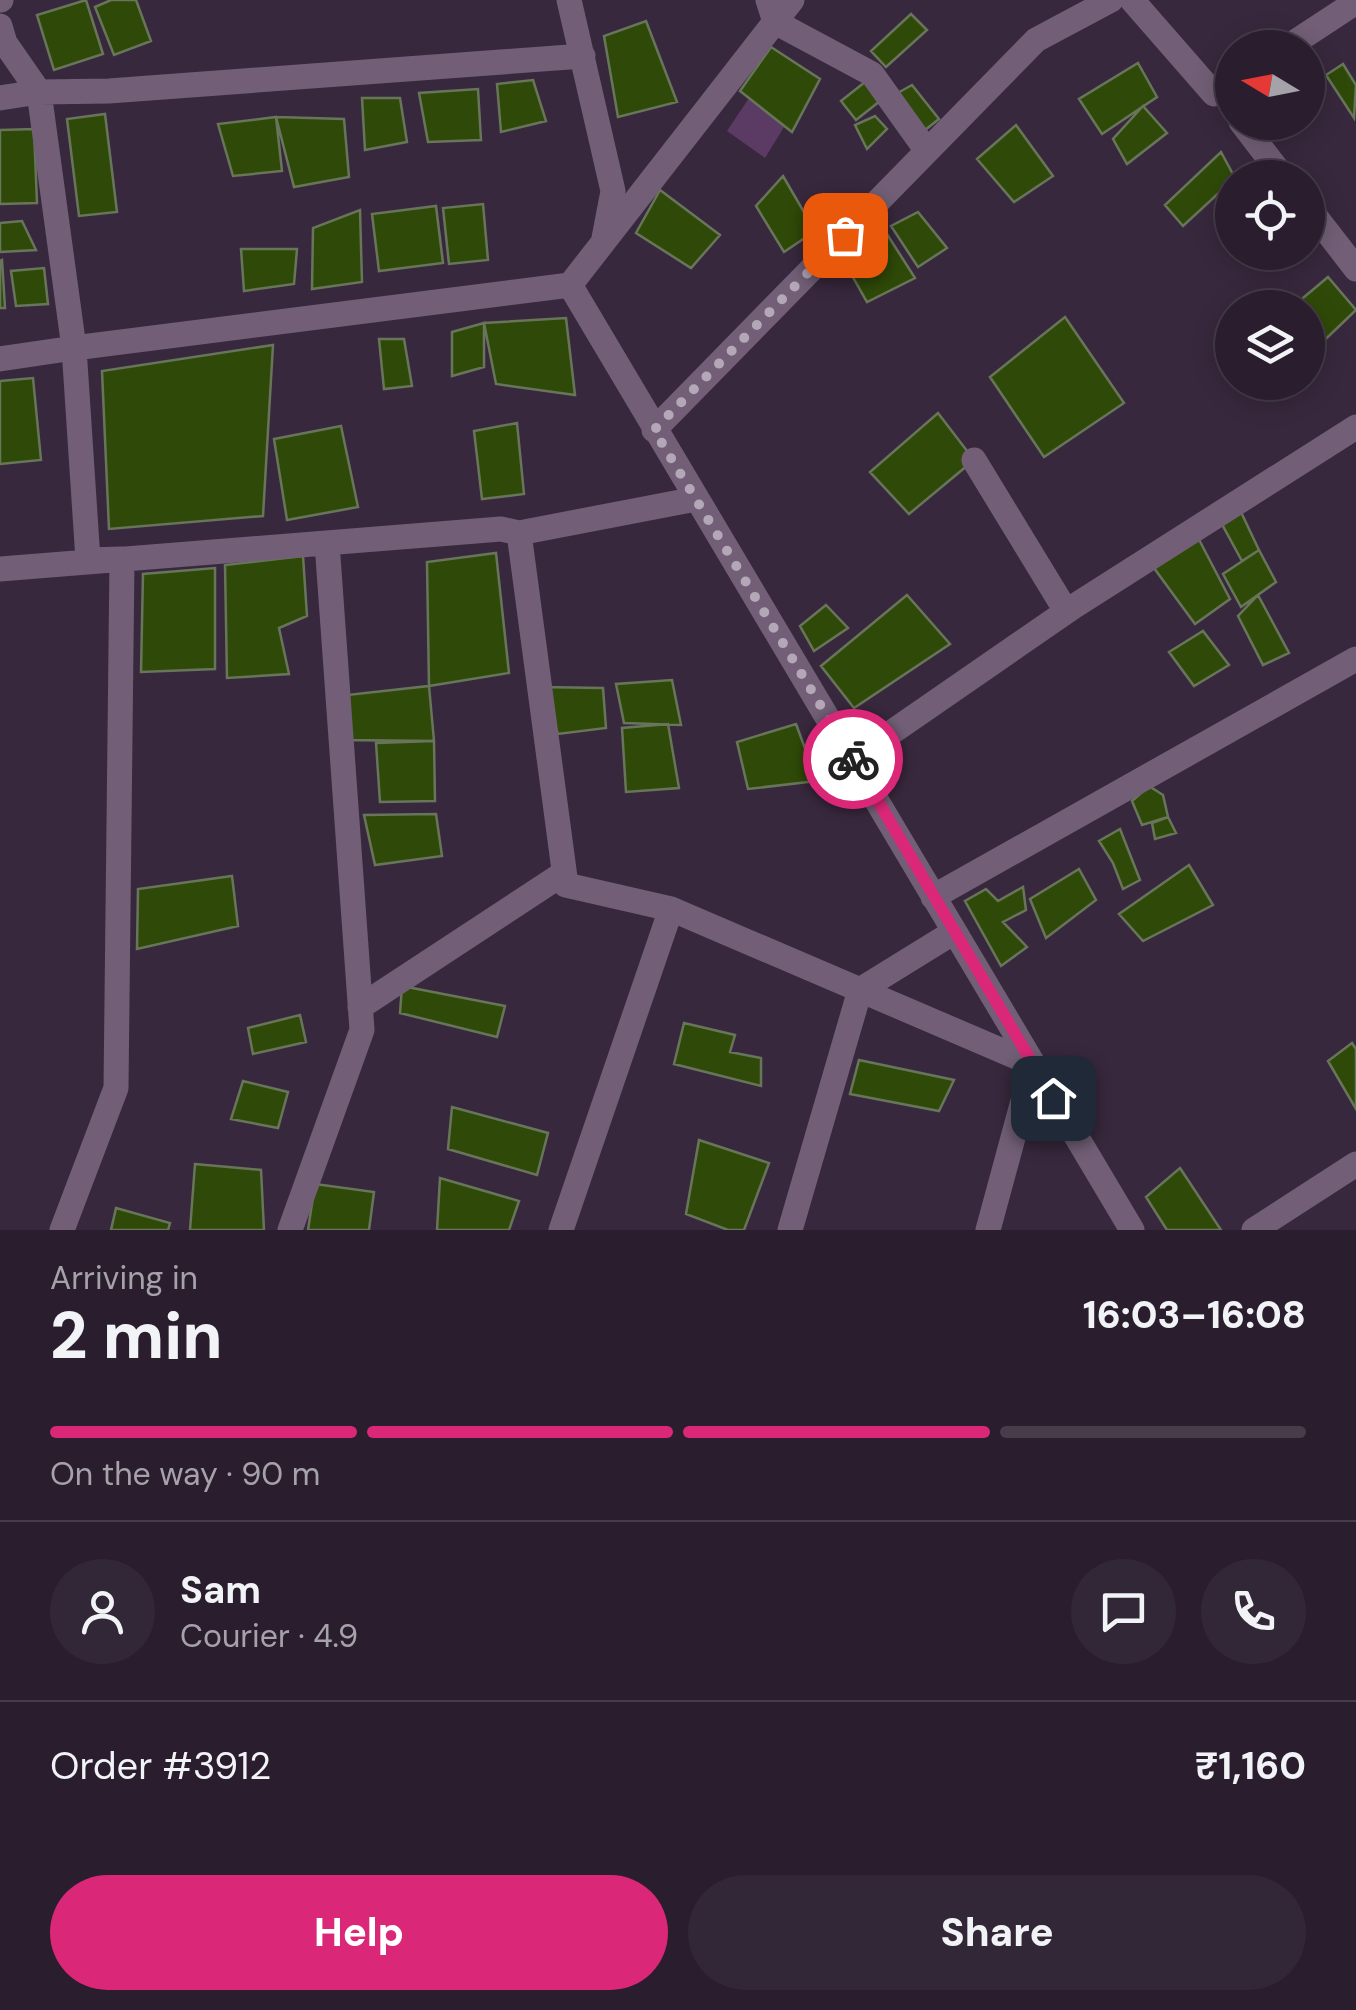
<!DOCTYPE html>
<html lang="en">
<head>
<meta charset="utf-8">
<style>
	body { margin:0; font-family:"DM Sans",sans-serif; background:#322736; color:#f1f3f6; height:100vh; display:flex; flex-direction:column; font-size:38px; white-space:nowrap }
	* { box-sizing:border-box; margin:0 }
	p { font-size:32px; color:#a5a2aa }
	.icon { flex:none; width:55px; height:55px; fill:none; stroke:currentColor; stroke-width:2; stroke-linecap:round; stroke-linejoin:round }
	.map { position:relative; height:1230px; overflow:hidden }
	.side { display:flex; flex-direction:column; background:#2a1e2e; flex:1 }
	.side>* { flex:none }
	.needle { width:65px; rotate:280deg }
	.tools { position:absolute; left:1215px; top:30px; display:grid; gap:20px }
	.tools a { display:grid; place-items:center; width:110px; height:110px; border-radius:50%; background:#2a1e2e; box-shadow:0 5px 25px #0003,0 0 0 2px #463c4a; font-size:50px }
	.pin { position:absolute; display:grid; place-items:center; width:85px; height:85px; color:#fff; margin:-42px; border-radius:20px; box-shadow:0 5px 15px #0006 }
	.courier { position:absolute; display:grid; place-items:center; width:100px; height:100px; margin:-50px; border:8px solid #db2777; border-radius:50%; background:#fff; color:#222; box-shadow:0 2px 12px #0007 }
	.overview em { font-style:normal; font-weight:800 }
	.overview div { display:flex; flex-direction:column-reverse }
	.overview { display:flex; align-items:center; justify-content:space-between; height:170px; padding:0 50px }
	h1 { font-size:65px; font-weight:800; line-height:75px }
	.bar { display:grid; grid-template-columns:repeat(4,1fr); gap:15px 10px; align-content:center; height:120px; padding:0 50px }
	.bar i { height:12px; border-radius:8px; background:#463c4a }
	.bar .on { background:#db2777 }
	.bar p { grid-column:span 4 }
	.line { display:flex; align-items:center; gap:25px; padding:0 50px; border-top:2px solid #463c4a }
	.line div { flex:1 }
	.round { display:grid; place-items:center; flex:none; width:105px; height:105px; border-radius:52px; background:#322736 }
	.action { display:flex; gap:20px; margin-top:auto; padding:20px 50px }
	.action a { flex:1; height:115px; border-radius:60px; background:#db2777; color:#fff; font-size:40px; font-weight:800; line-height:115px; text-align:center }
	.action a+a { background:#322736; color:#f1f3f6 }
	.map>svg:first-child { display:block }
	.green { fill:#5b3b63 }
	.building { fill:#2f4a08; stroke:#68755b; stroke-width:2.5 }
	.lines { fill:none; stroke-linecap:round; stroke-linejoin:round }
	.street { stroke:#725f77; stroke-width:25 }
	.done { stroke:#b4a7b8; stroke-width:10; stroke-dasharray:0 18 }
	.route { stroke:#db2777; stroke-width:12 }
</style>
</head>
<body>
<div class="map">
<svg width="1356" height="1230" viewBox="0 0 1356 1230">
	<rect width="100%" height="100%" fill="#38283d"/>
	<path class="green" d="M749,98L784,127L765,158L727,131Z"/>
	<path class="building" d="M86,0L103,54L54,70L37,15Z
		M111,0H136L151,41L114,55L95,7Z
		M911,14L927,30L886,67L871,51Z
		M646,21L677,102L618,117L604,36Z
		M771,47L820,79L792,132L740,91Z
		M1138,63L1157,97L1102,134L1079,99Z
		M1343,64L1356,85L1354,118L1326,75Z
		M533,80L546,121L501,132L497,84Z
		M865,82L880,101L856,120L841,101Z
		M912,85L939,119L925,130L894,95Z
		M478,89L481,140L428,142L419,93Z
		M362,98H400L407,142L365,150Z
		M1143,106L1167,133L1127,164L1113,139Z
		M105,114L117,212L79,216L67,119Z
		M875,116L887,129L867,149L855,125Z
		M276,117L282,171L233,176L218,124Z
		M276,117L344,119L349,177L294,187Z
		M1016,125L1053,176L1014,202L977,159Z
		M34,129L37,203L0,204V130Z
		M1221,152L1235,178L1183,226L1165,205Z
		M783,176L815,231L784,252L756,206Z
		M660,190L720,235L691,268L636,233Z
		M483,204L488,260L449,264L443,208Z
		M436,206L443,263L379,271L372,214Z
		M360,210L362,282L312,289L313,228Z
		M918,212L947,248L918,267L891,226Z
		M22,221L36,250L0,252V223Z
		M885,231L915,278L867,302L842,258Z
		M241,249H297L294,284L244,291Z
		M2,260L5,308H0V261Z
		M44,268L48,304L16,306L11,271Z
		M1328,277L1356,310L1308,356V308H1291Z
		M1065,317L1124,403L1044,457L990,377Z
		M566,318L575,395L496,384L484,323Z
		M484,323V367L452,376V332Z
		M379,339H404L412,386L384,389Z
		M273,345L263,516L109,529L102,371Z
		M33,378L41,460L0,464V381Z
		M938,413L974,460L909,514L870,472Z
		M517,423L524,494L482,499L474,431Z
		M341,426L358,507L287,520L274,439Z
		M1240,510L1259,550L1242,561L1217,515Z
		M1194,530L1230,599L1195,624L1151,564Z
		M1259,550L1276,582L1241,607L1223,574Z
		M496,553L509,673L429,686L427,562Z
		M303,556L307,616L279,628L289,674L227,678L225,565Z
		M215,568V669L141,672L143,574Z
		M907,595L950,644L854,708L821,666Z
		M1258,595L1289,653L1263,665L1238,616Z
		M826,605L848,628L814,651L800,626Z
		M1203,631L1229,665L1194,686L1169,652Z
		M672,680L681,725L624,723L616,684Z
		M429,686L434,741L341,740L338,696Z
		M540,687L603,688L606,728L558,734Z
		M668,724L679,788L626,792L622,728Z
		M796,724L817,781L748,789L737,742Z
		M434,741L435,801L380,802L376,743Z
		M1149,786L1163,795L1168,817L1142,825L1132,801Z
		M436,814L442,856L375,865L364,815Z
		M1168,817L1176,833L1155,839L1152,823Z
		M1120,829L1140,880L1123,889L1113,863L1099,841Z
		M1189,865L1213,905L1143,941L1119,914Z
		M1079,869L1096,900L1046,938L1030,899Z
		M232,876L238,926L137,949L138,889Z
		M1023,887L1026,910L1003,922L1027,947L1001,966L965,901L986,889L998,901Z
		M402,986L505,1006L497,1037L400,1013Z
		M300,1015L306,1042L253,1054L248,1028Z
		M684,1023L735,1035L730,1052L761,1058V1086L674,1064Z
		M1352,1043L1356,1049V1109L1328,1061Z
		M859,1060L954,1080L939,1111L850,1094Z
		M243,1081L288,1092L278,1128L231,1119Z
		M452,1107L548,1133L537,1175L448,1149Z
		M699,1140L769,1163L744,1230H728L686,1214Z
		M195,1164L261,1170L264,1230H190Z
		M1180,1168L1221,1230H1167L1146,1197Z
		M440,1178L519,1201L509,1230H437Z
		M315,1184L374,1192L369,1230H308Z
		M116,1208L170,1223L168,1230H111Z"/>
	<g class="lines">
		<path class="street" d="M0,0H1
			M569,0L613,191L604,238
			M768,0L775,22L872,74L927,151
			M1132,0L1214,94L1232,82
			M0,26L5,43L39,92L109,91L583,56
			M1286,48L1356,2
			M0,98L39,92L74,348L570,285L792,0
			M1241,122L1284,178
			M1308,207L1356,269
			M570,285L1132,1230
			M0,359L74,348L88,560L122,559L116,1088L62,1230
			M654,430L1036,40L1111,0
			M974,460L1066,611
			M519,533L696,499
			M0,569L501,529L519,533L566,885L671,909L1033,1064L988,1230
			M853,759L1073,607L1356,427
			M933,897L1356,659
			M360,1007L564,873
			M290,1230L362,1030L327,543
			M561,1230L671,909
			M790,1230L860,990L954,932
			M1254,1230L1356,1164"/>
	</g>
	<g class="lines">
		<path class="done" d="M845,235L654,430L853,759"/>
		<path class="route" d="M853,759L1053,1098"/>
	</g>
</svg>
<div class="tools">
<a><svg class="needle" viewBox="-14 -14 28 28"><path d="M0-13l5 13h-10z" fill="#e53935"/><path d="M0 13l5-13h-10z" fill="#a5a2aa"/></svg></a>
<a><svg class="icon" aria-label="locate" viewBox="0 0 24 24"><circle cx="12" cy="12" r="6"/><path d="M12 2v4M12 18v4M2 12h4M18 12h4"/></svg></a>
<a><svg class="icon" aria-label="layers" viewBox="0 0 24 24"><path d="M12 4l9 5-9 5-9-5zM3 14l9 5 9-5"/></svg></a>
</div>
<div class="pin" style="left:845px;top:235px;background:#ea580c"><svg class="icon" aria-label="bag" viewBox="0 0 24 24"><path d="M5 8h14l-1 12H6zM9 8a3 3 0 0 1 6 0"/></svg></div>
<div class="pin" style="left:1053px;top:1098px;background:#1f2937"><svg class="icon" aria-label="home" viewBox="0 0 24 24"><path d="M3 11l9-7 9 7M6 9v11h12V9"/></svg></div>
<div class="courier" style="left:853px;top:759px"><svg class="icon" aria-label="bike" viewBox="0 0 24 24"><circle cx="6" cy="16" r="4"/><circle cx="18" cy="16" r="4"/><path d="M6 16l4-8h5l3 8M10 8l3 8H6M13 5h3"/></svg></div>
</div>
<section class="side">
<div class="overview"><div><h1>2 min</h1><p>Arriving in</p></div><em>16:03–16:08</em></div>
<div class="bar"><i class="on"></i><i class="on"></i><i class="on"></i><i></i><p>On the way · 90 m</p></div>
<div class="line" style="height:180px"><a class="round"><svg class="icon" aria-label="person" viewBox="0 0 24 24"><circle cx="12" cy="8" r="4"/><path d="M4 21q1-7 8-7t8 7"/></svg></a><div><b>Sam</b><p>Courier · 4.9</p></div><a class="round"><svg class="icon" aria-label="chat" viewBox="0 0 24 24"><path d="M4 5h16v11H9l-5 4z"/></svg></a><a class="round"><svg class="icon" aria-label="phone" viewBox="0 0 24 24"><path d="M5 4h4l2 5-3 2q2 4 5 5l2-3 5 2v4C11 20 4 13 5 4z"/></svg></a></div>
<div class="line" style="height:130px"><div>Order #3912</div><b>₹1,160</b></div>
<div class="action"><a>Help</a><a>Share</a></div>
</section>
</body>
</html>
